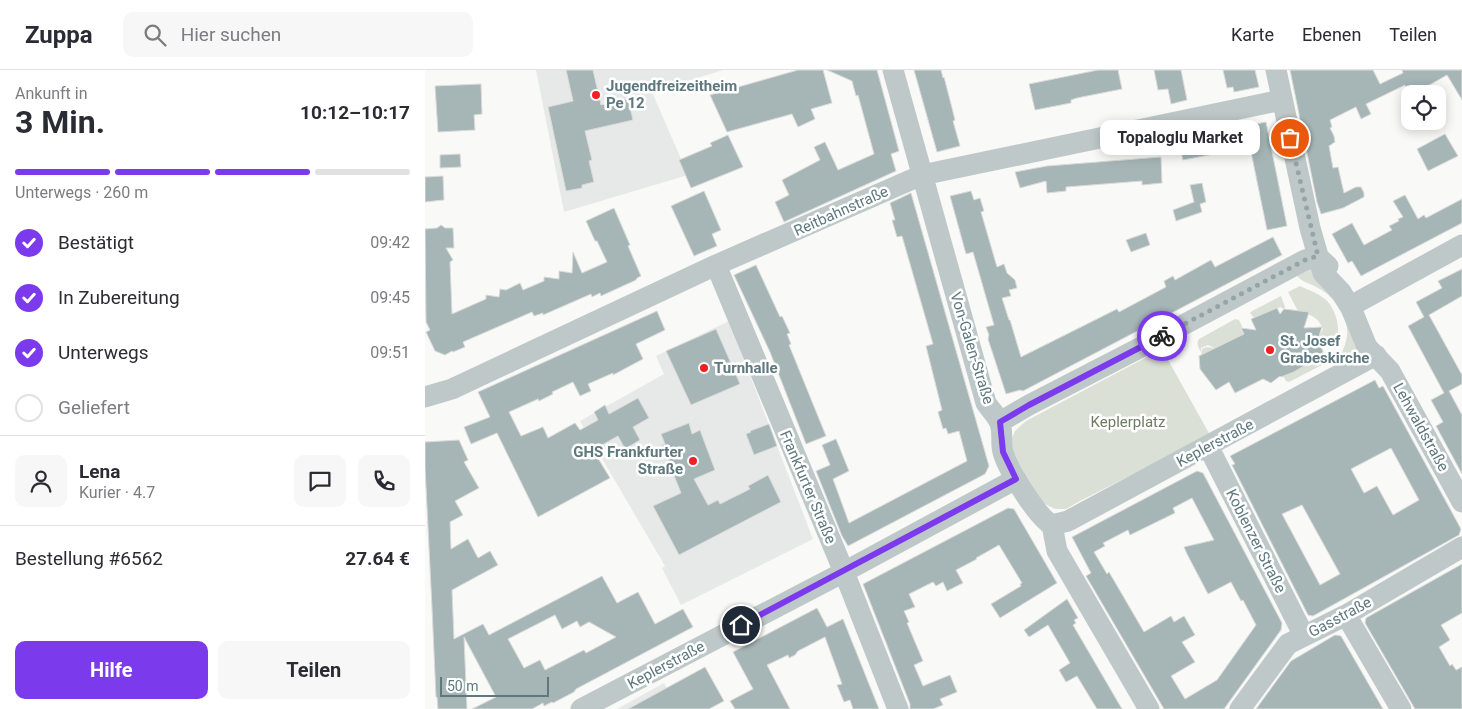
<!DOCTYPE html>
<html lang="de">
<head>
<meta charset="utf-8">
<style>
	body { margin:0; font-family:Roboto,sans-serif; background:#f7f7f7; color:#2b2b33; height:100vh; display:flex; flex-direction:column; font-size:19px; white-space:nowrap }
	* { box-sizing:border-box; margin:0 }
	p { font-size:16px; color:#7c7c81 }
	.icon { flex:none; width:28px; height:28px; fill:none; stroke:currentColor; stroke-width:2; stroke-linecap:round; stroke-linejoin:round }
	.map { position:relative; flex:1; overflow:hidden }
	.drawer { display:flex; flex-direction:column; background:#fff; width:425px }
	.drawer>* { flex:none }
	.tools { position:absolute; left:976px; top:15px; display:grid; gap:10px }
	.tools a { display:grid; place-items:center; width:45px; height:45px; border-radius:10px; background:#fff; box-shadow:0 2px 12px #0003; font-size:25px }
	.scale { position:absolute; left:15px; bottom:12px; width:109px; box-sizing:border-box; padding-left:5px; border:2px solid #5e787e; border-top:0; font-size:14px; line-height:18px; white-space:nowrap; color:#5e787e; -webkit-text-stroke:4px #fff; paint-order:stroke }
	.pin { position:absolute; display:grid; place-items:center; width:42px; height:42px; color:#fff; margin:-21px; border:2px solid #fff; border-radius:50%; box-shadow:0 1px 5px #0007 }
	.courier { position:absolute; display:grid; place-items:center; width:50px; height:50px; margin:-25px; border:4px solid #7c3aed; border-radius:50%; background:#fff; color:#222; box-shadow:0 1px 6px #0007 }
	.bubble { position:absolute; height:35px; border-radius:10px; background:#fff; box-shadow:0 2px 12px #0003; font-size:16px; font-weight:700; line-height:35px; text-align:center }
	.overview em { font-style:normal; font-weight:700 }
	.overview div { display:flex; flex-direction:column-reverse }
	.overview { display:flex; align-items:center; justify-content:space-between; height:85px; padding:0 15px }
	h1 { font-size:32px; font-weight:700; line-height:38px }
	.bar { display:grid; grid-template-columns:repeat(4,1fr); gap:8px 5px; align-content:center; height:60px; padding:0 15px }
	.bar i { height:6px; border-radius:4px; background:#e1e1e2 }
	.bar .active { background:#7c3aed }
	.bar p { grid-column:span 4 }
	.line { display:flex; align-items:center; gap:12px; padding:0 15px; border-top:1px solid #e1e1e2 }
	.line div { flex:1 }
	.round { display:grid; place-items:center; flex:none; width:52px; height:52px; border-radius:10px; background:#f7f7f7 }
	ol { padding:0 15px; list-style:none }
	li { display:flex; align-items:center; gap:15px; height:55px }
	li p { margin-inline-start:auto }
	li .icon { padding:5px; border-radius:50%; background:#7c3aed; color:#fff; stroke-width:4 }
	li:last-child { color:#7c7c81 }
	li i { width:28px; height:28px; border:2px solid #e1e1e2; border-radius:50% }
	.button { display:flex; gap:10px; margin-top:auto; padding:10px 15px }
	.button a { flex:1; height:58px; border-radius:10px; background:#7c3aed; color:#fff; font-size:20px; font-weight:700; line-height:58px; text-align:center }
	.button a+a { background:#f7f7f7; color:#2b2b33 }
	header { display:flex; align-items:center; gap:30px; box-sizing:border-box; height:70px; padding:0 25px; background:#fff; border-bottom:1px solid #e1e1e2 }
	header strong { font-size:24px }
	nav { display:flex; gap:28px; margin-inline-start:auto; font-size:18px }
	.search { width:350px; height:45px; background:#f7f7f7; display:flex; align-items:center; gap:12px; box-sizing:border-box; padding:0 18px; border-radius:10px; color:#7c7c81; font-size:19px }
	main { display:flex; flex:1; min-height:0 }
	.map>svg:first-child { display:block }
	.built { fill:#e7e9e8 }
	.green { fill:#dbe0d6 }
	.building { fill:#a6b6b7; stroke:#dbdbd9; fill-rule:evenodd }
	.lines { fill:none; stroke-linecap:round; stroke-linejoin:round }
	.minor { stroke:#bfc8c9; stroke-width:21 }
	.done { stroke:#94a5a8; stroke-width:5; stroke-dasharray:0 9 }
	.route { stroke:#7c3aed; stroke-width:6 }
	.poi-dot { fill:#f21f24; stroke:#fff; stroke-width:2 }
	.labels { text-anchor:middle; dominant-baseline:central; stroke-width:5; stroke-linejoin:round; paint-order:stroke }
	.poi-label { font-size:15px; font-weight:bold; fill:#5e787e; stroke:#fff; text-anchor:start }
	.street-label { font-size:15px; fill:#5e787e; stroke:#fff }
	.park-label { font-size:15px; fill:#6d7b61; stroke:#fff }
</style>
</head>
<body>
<header>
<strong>Zuppa</strong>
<div class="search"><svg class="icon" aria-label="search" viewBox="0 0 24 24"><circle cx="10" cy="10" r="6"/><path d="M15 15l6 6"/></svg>Hier suchen</div>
<nav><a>Karte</a><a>Ebenen</a><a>Teilen</a></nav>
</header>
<main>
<section class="drawer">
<div class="overview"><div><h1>3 Min.</h1><p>Ankunft in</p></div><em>10:12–10:17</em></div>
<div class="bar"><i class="active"></i><i class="active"></i><i class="active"></i><i></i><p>Unterwegs · 260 m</p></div>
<ol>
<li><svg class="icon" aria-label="check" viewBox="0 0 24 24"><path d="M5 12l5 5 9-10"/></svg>Bestätigt<p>09:42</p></li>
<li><svg class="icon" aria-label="check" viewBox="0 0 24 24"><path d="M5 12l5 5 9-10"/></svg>In Zubereitung<p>09:45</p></li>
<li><svg class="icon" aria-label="check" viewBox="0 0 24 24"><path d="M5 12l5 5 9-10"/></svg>Unterwegs<p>09:51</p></li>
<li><i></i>Geliefert</li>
</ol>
<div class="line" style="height:90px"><a class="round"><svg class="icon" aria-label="person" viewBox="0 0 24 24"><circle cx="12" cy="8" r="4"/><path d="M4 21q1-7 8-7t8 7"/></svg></a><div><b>Lena</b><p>Kurier · 4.7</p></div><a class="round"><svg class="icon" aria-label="chat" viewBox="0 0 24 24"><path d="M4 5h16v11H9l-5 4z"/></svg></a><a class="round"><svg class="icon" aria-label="phone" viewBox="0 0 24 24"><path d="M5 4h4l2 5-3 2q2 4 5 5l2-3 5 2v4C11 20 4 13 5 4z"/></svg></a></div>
<div class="line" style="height:65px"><div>Bestellung #6562</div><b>27.64 €</b></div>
<div class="button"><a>Hilfe</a><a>Teilen</a></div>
</section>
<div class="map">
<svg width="1037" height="639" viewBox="0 0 1037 639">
	<rect width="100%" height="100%" fill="#f9f9f7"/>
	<path class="built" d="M111,0H298L227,22L263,105L139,142Z
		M304,251L388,469L256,535L237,498L240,496L155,351L239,304L231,286Z
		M239,613L254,639H192Z"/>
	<path class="green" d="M890,196L941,282L924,296L916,285C924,266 925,257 915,240C909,230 903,223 893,218C885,213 875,212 870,203Z
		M875,216C883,220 893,223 900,229C910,237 916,258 912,270L906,273L895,272L893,269L898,259C893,247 886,244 874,243L863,222Z
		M856,226L860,237L859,239L855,237L831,250L825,243L827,241Z
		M810,249L814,250L817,256L816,259L820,265L803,311L778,288L776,285L777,279L782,277L789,278L791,281L792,279L783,275L776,278V282C773,277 771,274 774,269Z
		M737,279L785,365L655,431L641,439H630L620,434L609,424L587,383L585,373L590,361L601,351Z
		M906,280L909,285L899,294L864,312L861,311L858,306C866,302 875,302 877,294Z"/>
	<path class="building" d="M141,0H168L176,35L203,29L208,50L160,61L167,90L164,91L169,112L157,115V118L141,121L123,37L148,31Z
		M373,0H398L407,33L386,39L390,49L373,57L367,44L302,62L285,25Z
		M402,0H452L474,81L466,84L471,101L359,152L350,132L364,125L357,110L395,90L389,77L400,72L413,100L449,84L433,25L431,26L427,11Z
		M489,0H516L518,8L519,7L527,38L530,50L528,51L535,76L512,82Z
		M673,0H693L697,19L652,28L646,30V33L610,40L604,14Z
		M729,0H756L762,30L746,34L743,19L733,20Z
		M798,0H830L834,17L809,22L808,17L802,18Z
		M865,0H948L955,14L978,3L977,0H1037V30L1022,5L999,18L1001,24H984L980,15L941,34L946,44L936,49L931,37L905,50L907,57L905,58L909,66L910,72L904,76L908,98L913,97L919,123L931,117H936L939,123V127L918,138L896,144L892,132Z
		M56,14L57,44L49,45L50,60L13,62L10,16Z
		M841,52L862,156L842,160L825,77L758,90L753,70Z
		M1020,64L1033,86L1003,101L992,79Z
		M303,65L318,97L266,118L254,90L287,76L285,73Z
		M35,84L36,97L15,98V85Z
		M736,87L737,113L717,115V111L641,117V121L622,123L621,111L595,118L590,102L622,96Z
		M18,106L19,130L0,132V107Z
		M777,113L781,132L775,134L777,142L751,151L748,140L769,132L765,115Z
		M279,121L296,160L287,164L292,176L269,186L246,136Z
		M546,121L549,130L555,128L559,141L556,142L572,197L579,194L582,203L590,210L592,218L584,220L586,226L577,228L584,250H585L596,287L692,239L694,242L741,217L739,211L748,206L750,210L786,190L790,197L848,167L857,185L598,321L595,320L581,324L563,269L564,265L561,257L569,255L548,182L541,184L525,126Z
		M486,123L564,396L560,404L423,476L417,466L391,401L405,395L397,375L411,369L424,401L408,409L424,453L542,391L534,361L523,364L521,358L518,359L513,342L517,340L501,276L508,274L477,166L472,167L467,150H470L465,133Z
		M980,125L993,149L999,145L1001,148L1037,129V153L936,206L927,191L923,193L907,164L927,153L939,175L967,160L964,156L974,151L973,149L978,147L968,131Z
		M189,138L205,175L203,176L216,206L212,208L211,210L176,226L175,223L167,227L166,224L118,245V243L109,246L107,242L38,272L40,277L28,282L27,281L20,285L10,281L1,262L5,260L1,252L0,159L12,158L16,155L20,158H28L29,178H21L28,190L25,192L27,244L61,229V225L74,227L75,219L81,220L95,213L98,220L119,211V207L134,209V201L147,203L148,182L157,203L182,192L172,171H170L161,151Z
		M721,163L725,175L706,182L701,170Z
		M331,195L355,247L357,246L365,263L362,264L366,274L364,275L401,366L381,374L345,282L309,205Z
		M1037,199V226L1004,245L1037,305V314L1024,321L1037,345V404L1011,356L1018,352L1006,330L1019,323L983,256L999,247L991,232L1017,218L1013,211Z
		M852,238L855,244L859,239L884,242L879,258L897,257L893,269L899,284L869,302L856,307L855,306L846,313L838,309L810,323L804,312L791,320L775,299L774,286L819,264L816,258L831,260L826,249Z
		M232,241L240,260L211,274L218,289L188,305V303L163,314L166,321L155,326L148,312L127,322L128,324L114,331L113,329L84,342L96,366L118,357L123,368L150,353L155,360L173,350L169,342L180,335L184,344L213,328L224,348L208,357L215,370L200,379L193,366L168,380L185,408L113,447L72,363L46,374L39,357L65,347L53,322Z
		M291,259L315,314L266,335L241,281Z
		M950,310L954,318L958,316L1036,459L1034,465L888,546L883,545L807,395L810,394L805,386ZM966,378L994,430L968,445L952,416L939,423L926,399ZM877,435L915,504L895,515L857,444Z
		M264,353L267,364L275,360L290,400L269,409L283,435L293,430L295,434L325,419L323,416L343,405L356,432L254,485L228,436L256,423L237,375L240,374L236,364Z
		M344,354L352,376L329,385L321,364L326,362L325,361Z
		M34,370L43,390L39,392L54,418L30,431L38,445L25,452L26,479L43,469L53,488L65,481L73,495L27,520L29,569L58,554L64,565L177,506L192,533L213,522L230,554L258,539L268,557L151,619L149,622L128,633L127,632L119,636L118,633L107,639H47L71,627L39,567L42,639H13L12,627H11L7,538L0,397V372ZM130,545L137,559L152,551L155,557L164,552L191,567L161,583L159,580L120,600L115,590L99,598L83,569Z
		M772,401L778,403L857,553L856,560L799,639H739L661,506L666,503L647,467ZM767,428L789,470L759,477L762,484L783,524L806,512L816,531L818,530L831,555L792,610L760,629L746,606L770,592L757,572L770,565L759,546L749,552L746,546L719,562L684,502L682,504L669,482L680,476L678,473L703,460L705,465L750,443L748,438Z
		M583,438L589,439L632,513L575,548L566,534L596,516L595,514L597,513L574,475L551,488L552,489L531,500L538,513L522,521L518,512L511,516L508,512L484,524L490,537L479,541L484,552L482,553L498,591L489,595L498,616L525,605L532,622L515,629L518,635L508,639H485V634L438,514Z
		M1037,494V543L1016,555L1025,570L1014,577L1025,596L1027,594L1031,600L1037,597V639H990L940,553L941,548Z
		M642,529L653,548L649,550L651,553L648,555L697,639H672L652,606L641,612L634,600L645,593L623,555L604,567L599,560Z
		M392,538L402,557L418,549L454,639H428L425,630L419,632L412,615L417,614L400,567L373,581L370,585L364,588L363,585L342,595L365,639H310L305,631L328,619L308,582Z
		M910,565L916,566L958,639H831L866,591Z
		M280,597L299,631L284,639H203Z"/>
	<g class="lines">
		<path class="minor" d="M468,0L561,333C565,339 571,345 574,351C579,360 575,372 578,382C582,398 612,447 627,455L632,481L724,639
			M851,0L885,158L898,203L916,222L926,238L942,277L965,301L1037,432
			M291,195L419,502L473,639
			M926,238L933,232L1037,175
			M0,327L27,319L291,195L497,105L857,30
			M575,352L604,335L728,271L880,190L893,187L903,196
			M783,376L879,566
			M627,455L643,451L951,285
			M921,545L976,639
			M156,639L419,502L591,409
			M815,639L863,574L921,545L1037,477"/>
	</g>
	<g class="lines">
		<path class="done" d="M737,266L880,190L893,186L865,68"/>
		<path class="route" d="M316,555L591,409L578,382L575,352L604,335L737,266"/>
	</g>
	<g class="poi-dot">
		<circle cx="171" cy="25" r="5"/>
		<circle cx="845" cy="280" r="5"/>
		<circle cx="279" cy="298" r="5"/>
		<circle cx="268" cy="391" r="5"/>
	</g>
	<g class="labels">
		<g class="poi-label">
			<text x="181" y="16">Jugendfreizeitheim<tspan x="181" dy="17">Pe 12</tspan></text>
			<text x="855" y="271">St. Josef<tspan x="855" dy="17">Grabeskirche</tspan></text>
			<text x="289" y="298">Turnhalle</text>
			<text x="258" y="382" text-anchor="end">GHS Frankfurter<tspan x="258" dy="17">Straße</tspan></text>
		</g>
		<g class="street-label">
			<text transform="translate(416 141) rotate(-24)">Reitbahnstraße</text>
			<text transform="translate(547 278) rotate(73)">Von-Galen-Straße</text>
			<text transform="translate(996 357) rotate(61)">Lehwaldstraße</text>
			<text transform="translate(790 373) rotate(-28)">Keplerstraße</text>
			<text transform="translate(383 417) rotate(67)">Frankfurter Straße</text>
			<text transform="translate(831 471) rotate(63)">Koblenzer Straße</text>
			<text transform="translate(915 547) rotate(-28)">Gasstraße</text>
			<text transform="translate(241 595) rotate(-28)">Keplerstraße</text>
		</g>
		<g class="park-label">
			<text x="703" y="352">Keplerplatz</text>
		</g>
	</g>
</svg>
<div class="tools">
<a><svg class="icon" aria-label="locate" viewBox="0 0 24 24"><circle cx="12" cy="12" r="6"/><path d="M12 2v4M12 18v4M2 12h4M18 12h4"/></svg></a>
</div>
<div class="scale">50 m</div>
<div class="pin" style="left:865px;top:68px;background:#ea580c"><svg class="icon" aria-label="bag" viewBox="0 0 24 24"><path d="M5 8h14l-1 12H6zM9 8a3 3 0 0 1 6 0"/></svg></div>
<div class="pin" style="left:316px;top:555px;background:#1f2937"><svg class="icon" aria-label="home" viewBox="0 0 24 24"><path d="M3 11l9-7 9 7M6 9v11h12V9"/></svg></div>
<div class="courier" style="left:737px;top:266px"><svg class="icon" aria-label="bike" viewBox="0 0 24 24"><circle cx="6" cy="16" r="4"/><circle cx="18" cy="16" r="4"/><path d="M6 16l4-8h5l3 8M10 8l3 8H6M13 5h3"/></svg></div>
<div class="bubble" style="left:675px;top:50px;width:160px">Topaloglu Market</div>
</div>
</main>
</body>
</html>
